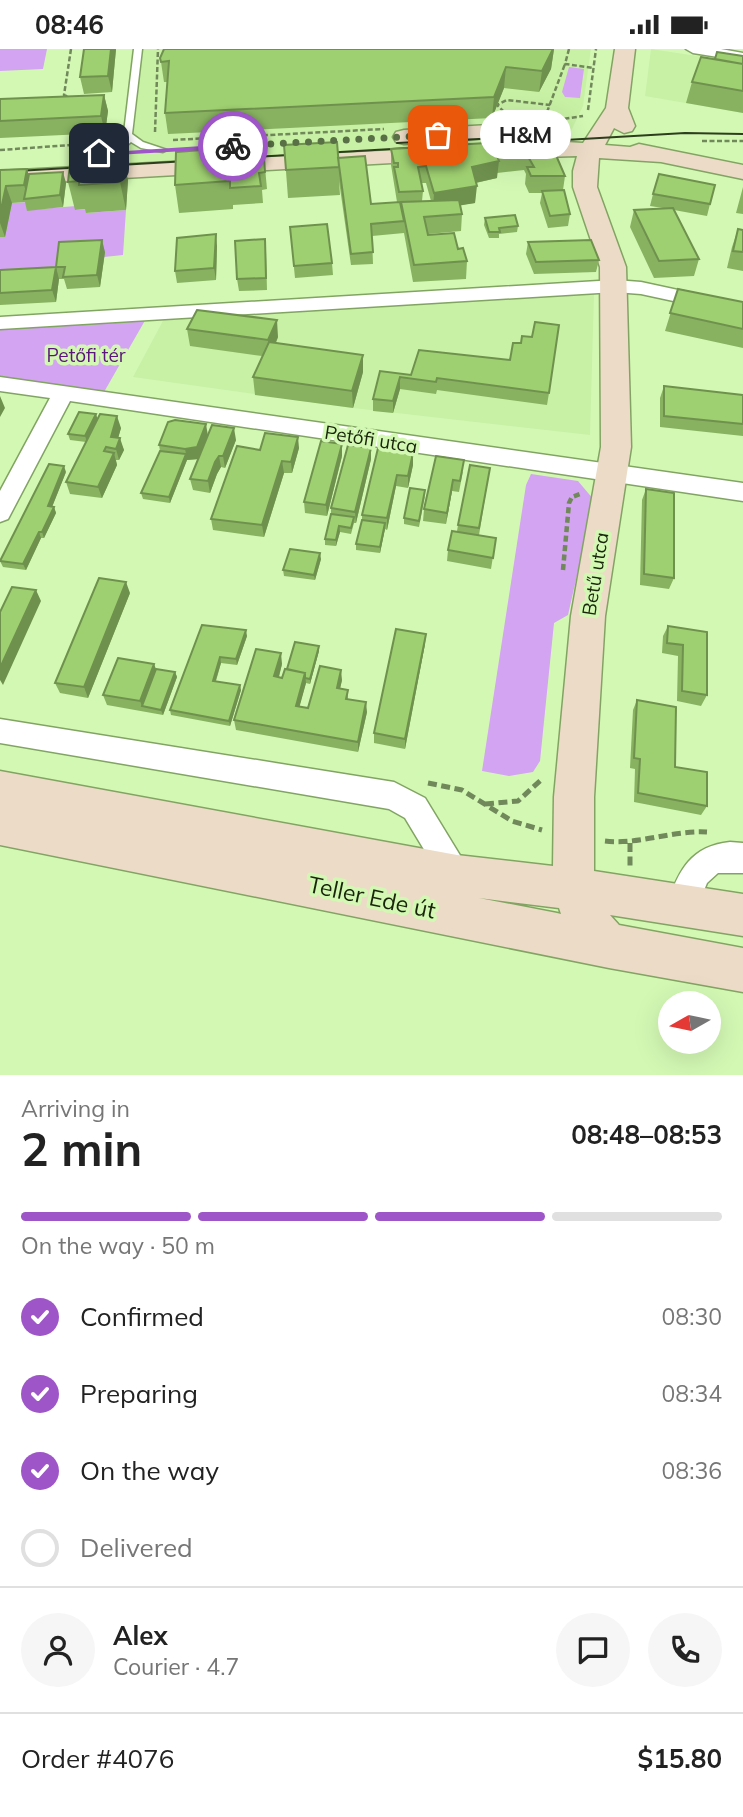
<!DOCTYPE html>
<html lang="en">
<head>
<meta charset="utf-8">
<style>
	body { margin:0; font-family:Mulish,sans-serif; background:#f6f6f6; color:#222; height:100vh; display:flex; flex-direction:column; font-size:26px; white-space:nowrap }
	* { box-sizing:border-box; margin:0 }
	p { font-size:23px; color:#767676 }
	.icon { flex:none; width:38px; height:38px; fill:none; stroke:currentColor; stroke-width:2; stroke-linecap:round; stroke-linejoin:round }
	.map { position:relative; height:1026px; overflow:hidden }
	.details { display:flex; flex-direction:column; background:#fff; flex:1 }
	.details>* { flex:none }
	.needle { width:46px; rotate:261deg }
	.tools { position:absolute; left:658px; top:942px; display:grid; gap:14px }
	.tools a { display:grid; place-items:center; width:63px; height:63px; border-radius:50%; background:#fff; box-shadow:0 7px 28px #0002; font-size:35px }
	.pin { position:absolute; display:grid; place-items:center; width:60px; height:60px; color:#fff; margin:-30px; border-radius:14px; box-shadow:0 4px 10px #0006 }
	.courier { position:absolute; display:grid; place-items:center; width:70px; height:70px; margin:-35px; border:5px solid #9e55c8; border-radius:50%; background:#fff; color:#222; box-shadow:0 2px 9px #0007 }
	.bubble { position:absolute; height:49px; border-radius:24px; background:#fff; box-shadow:0 7px 28px #0002; font-size:23px; font-weight:700; line-height:49px; text-align:center }
	.headline em { font-style:normal; font-weight:700 }
	.headline div { display:flex; flex-direction:column-reverse }
	.headline { display:flex; align-items:center; justify-content:space-between; height:119px; padding:0 21px }
	h1 { font-size:46px; font-weight:700; line-height:52px }
	.bar { display:grid; grid-template-columns:repeat(4,1fr); gap:10px 7px; align-content:center; height:84px; padding:0 21px }
	.bar i { height:9px; border-radius:5px; background:#e0e0e0 }
	.bar .active { background:#9e55c8 }
	.bar p { grid-column:span 4 }
	.line { display:flex; align-items:center; gap:18px; padding:0 21px; border-top:2px solid #e0e0e0 }
	.line div { flex:1 }
	.round { display:grid; place-items:center; flex:none; width:74px; height:74px; border-radius:37px; background:#f6f6f6 }
	ol { padding:0 21px; list-style:none }
	li { display:flex; align-items:center; gap:21px; height:77px }
	li p { margin-inline-start:auto }
	li .icon { padding:7px; border-radius:50%; background:#9e55c8; color:#fff; stroke-width:4 }
	li:last-child { color:#767676 }
	li i { width:38px; height:38px; border:4px solid #e0e0e0; border-radius:50% }
	.status { display:flex; justify-content:space-between; align-items:center; height:49px; padding:0 35px; background:#fff; direction:ltr }
	.status svg { height:19px; fill:currentColor }
	.map>svg:first-child { display:block }
	.built { fill:#c8f1a5 }
	.green { fill:#d3a4f1 }
	.lines { fill:none; stroke-linecap:round; stroke-linejoin:round }
	.lane-casing { stroke:#82a463; stroke-width:3 }
	.street-casing { stroke:#82a463; stroke-width:3 }
	.secondary-casing { stroke:#82a463; stroke-width:3 }
	.path-far2 { stroke:#70885a; stroke-width:2.5; stroke-dasharray:5 2.5; stroke-linecap:butt }
	.path-far1 { stroke:#70885a; stroke-width:4.5; stroke-dasharray:6 3.5; stroke-linecap:butt }
	.path { stroke:#70885a; stroke-width:5; stroke-dasharray:9 4.5; stroke-linecap:butt }
	.lane { fill:#fff; fill-rule:evenodd }
	.street { fill:#fff; fill-rule:evenodd }
	.secondary { fill:#ecdbc6; fill-rule:evenodd }
	.tram { stroke:#2d3d1d; stroke-width:2 }
	.wall { fill:#88b260; fill-rule:evenodd }
	.shaded-wall { fill:#6f914e }
	.building { fill:#9ecf70; stroke:#6f914e; stroke-width:2 }
	.route { fill:#9e55c8 }
	.done { stroke:#596f46; stroke-width:7; stroke-dasharray:0 12.6 }
	.labels { text-anchor:middle; dominant-baseline:central; stroke-width:7; stroke-linejoin:round; paint-order:stroke }
	.park-label { font-size:19px; fill:#5b157d; stroke:#d3f8b4 }
	.street-label { font-size:19px; fill:#18250a; stroke:#d3f8b4 }
	.near-street-label { font-size:23px; fill:#18250a; stroke:#d3f8b4 }
</style>
</head>
<body>
<div class="status"><b>08:46</b><svg viewBox="0 0 49 12"><path d="M0 12V9h3v3zM5 12V6h3v6zM10 12V3h3v9zM15 12V0h3v12zM26 1h20v11H26zM47 4h2v5h-2z"/></svg></div>
<div class="map">
<svg width="743" height="1026" viewBox="0 0 743 1026">
	<rect width="100%" height="100%" fill="#d3f8b4"/>
	<path class="built" d="M132,0H591L583,57L561,103L118,128Z
		M651,0L743,14V64L645,47Z
		M594,245L590,386L353,359L133,328L166,266Z"/>
	<path class="green" d="M0,0H47L43,20L0,22Z
		M569,18L584,20L580,49L565,48L562,43Z
		M29,153L28,161L76,157V161L87,160V164L126,161L123,206L104,208L59,230L0,233V188L5,187L12,154Z
		M147,268L104,343L0,328V277Z
		M531,425L578,432L594,451L568,566L554,574L540,712L533,723L509,727L482,722L526,436Z"/>
	<g class="lines">
		<g class="lane-casing">
			<path id="lane" d="M134,0H142L132,85L143,93L167,101L163,103L141,99L131,93L120,102L96,106V102L114,98L123,92Z"/>
		</g>
		<g class="street-casing">
			<path id="street" d="M686,0H721L743,4V12L693,4Z
				M615,231L641,233L743,255V267L641,245L615,243L0,280V268Z
				M0,328L743,434V452L70,352L8,470L0,473V442L50,349L0,342Z
				M0,670L394,733L425,749L472,826L468,837L457,841L446,837L405,769L389,760L0,694Z
				M730,793L743,794V824H718L707,834L694,866L683,871L672,866L667,855C679,821 691,797 730,793Z"/>
		</g>
		<g class="secondary-casing">
			<path id="secondary" d="M615,0H635L628,59L635,77L632,82L624,84L614,79L605,96L630,98L639,95L743,116V130L661,113L599,109L597,138L626,218L631,398L605,567L594,748V822L743,845V887L610,866L619,876L743,899V943L609,919L0,796V722L457,806L553,817L554,748L571,567L601,398L600,218L573,138V122L577,107L508,109L500,107L497,102L500,97C526,91 556,92 583,94L606,59ZM479,849L559,859L561,865L557,864Z
				M538,73L546,75L549,80L546,85L404,95L396,93L393,88L396,83L404,81Z
				M437,99L445,101L448,106L445,111L0,136V122Z"/>
		</g>
		<path class="path-far2" d="M71,0L64,46L71,49
			M569,0L565,15L594,19
			M588,61L596,0
			M504,63L497,56L507,51L550,56
			M547,63L565,15
			M557,71L583,67
			M155,83L158,0
			M173,91L384,80
			M702,92H743
			M0,101L86,95"/>
		<path class="path-far1" d="M563,521L569,454L572,448L580,445"/>
		<path class="path" d="M428,734L462,741L512,772L542,781
			M485,755L518,752L541,731
			M605,792C640,796 672,781 707,783
			M630,794V817"/>
		<use href="#lane" class="lane"/>
		<use href="#street" class="street"/>
		<use href="#secondary" class="secondary"/>
		<path class="tram" d="M531,93L685,84L743,85
			M397,94L540,87
			M0,123L409,99"/>
	</g>
	<path class="wall" d="M116,0L112,43L84,45L80,28Z
		M554,0L551,20L539,43L504,39L492,69L168,85L165,64L167,33H164L161,13Z
		M743,7V64L686,54L692,33L715,10Z
		M104,46L108,62L105,84L0,89V50Z
		M549,90L565,127L563,141L570,165L568,177L548,179L540,154L542,144H529L525,135L526,125L524,121L497,124V129L476,134L475,154L460,156L462,165L461,182L428,185V186L458,200L467,212L466,230L413,233L404,184L372,187L373,215L351,216L339,132L340,146L288,149L284,96L338,109L371,155L397,153L391,116V100ZM421,134H426L431,152H422L423,142Z
		M264,108L267,140L262,141L263,154L233,156V160L179,164L175,136L230,110Z
		M0,121L29,125L66,134L63,158L27,162L25,153L12,154L5,188H0Z
		M128,131L126,161L86,164L85,160L75,161L68,133Z
		M743,138V165L736,164Z
		M653,145L710,155L707,167L674,161L699,210L694,227L654,229L630,178L634,161L663,159L650,157Z
		M485,169L518,177L517,183L499,185V189H489L484,176Z
		M290,178L332,214L333,226L295,229Z
		M738,180L743,181V222L727,219L732,198Z
		M528,193L599,211L596,223L534,225L526,205Z
		M217,197L216,231L177,234L175,222Z
		M266,202L267,241L239,242L237,230Z
		M105,203L100,238L67,240L64,230H59L56,253L0,256V221L56,218Z
		M678,240L743,253V299L665,282Z
		M187,280L278,288L276,294L363,306V323L353,359L255,346L253,328L262,307L190,297Z
		M380,322L549,344L547,356L437,341L436,345L400,340L393,364L373,362V350Z
		M664,337L743,346V387L660,378V349Z
		M98,370L121,379L118,389L124,401L119,411H116L117,416L102,449L70,445L66,433L86,393L70,391L68,385Z
		M236,391L225,419L221,418L217,425L210,444L193,441L190,430L198,410L187,411L170,454L143,450L141,444L160,402L159,396Z
		M299,399L292,424H284L264,488L213,481L211,470L260,401Z
		M371,399V410L356,474H354L351,485L340,483L336,497L325,496V490L331,465V459Z
		M378,399L413,416L408,439L396,437L387,481L385,480L380,504L356,501V495L362,471V466Z
		M342,407L327,467L305,464L304,453Z
		M490,419L479,486L496,489L491,520L447,512L448,501L457,482L458,476Z
		M463,422L459,443L452,442L446,475L423,472L424,460Z
		M66,423L52,458H54L56,464L44,489H41L26,521L3,518L0,512Z
		M646,440L674,529L669,540L640,536L642,451Z
		M425,447L419,478L404,475V469Z
		M321,510L315,531L284,527L283,521Z
		M130,544L88,649L60,644L55,634Z
		M202,576L247,587L237,616L221,614L216,632L241,641L230,677L171,666L170,661Z
		M668,577L707,583V646L701,657L677,652L678,607L662,604L663,587Z
		M425,595L405,700L374,694V684Z
		M319,602L310,635L306,634L299,658L308,659L342,631L340,639L348,641V650L367,663L358,703L236,681L234,671L282,615L279,628L282,629L287,620Z
		M156,620L175,623L177,628L163,666L107,656L103,646Z
		M637,651L675,718L707,757L701,766L634,753L635,720L630,719L633,661Z"/>
	<path class="shaded-wall" d="M111,0H116L112,43L108,27Z
		M554,0L551,20L539,43L542,22Z
		M506,18L504,39L492,69L494,48Z
		M104,46L108,62L105,84L101,67Z
		M122,104L128,131L126,161L120,133Z
		M499,112L497,129L470,135L472,118Z
		M27,120L32,137L28,149L24,136Z
		M63,123L66,134L63,158L60,146Z
		M6,137L12,154L5,188L0,174V165Z
		M477,137L475,154L433,161L434,144Z
		M216,185L217,197L216,231L214,219Z
		M102,191L105,203L100,238L97,226Z
		M56,218L59,230L56,253L52,241Z
		M277,271L278,288L269,308L268,291Z
		M363,306V323L353,359L352,342Z
		M400,328V340L393,364V352Z
		M0,347L5,359L0,368Z
		M96,365L98,371L87,393L85,387Z
		M117,367L121,379L115,400L111,388Z
		M206,375L208,387L199,410L187,411L170,454L169,448L186,405L185,400Z
		M234,379L236,391L225,419L223,407Z
		M298,388L299,399L292,424L291,413Z
		M120,389L124,401L119,411L116,400Z
		M342,395V407L327,467L326,456Z
		M371,399V410L356,474L355,463Z
		M114,404L117,416L102,449L98,438Z
		M413,404V416L408,439V427Z
		M219,407L221,418L217,425L210,444L208,432L215,413Z
		M282,412L284,424L264,488L262,476Z
		M64,417L66,423L50,463L48,457Z
		M397,426L396,437L387,481V469Z
		M453,431L452,442L446,475L447,464Z
		M54,458L56,464L44,489L42,483Z
		M385,474V480L380,504V498Z
		M339,477L340,483L336,497V491Z
		M39,483L41,489L26,521L23,515Z
		M320,504L321,510L315,531L314,526Z
		M126,533L130,544L88,649L84,638Z
		M36,541L41,552L3,636L0,631V619Z
		M246,581L247,587L237,616L236,610Z
		M426,585L425,595L405,700V690Z
		M319,597V602L310,635V630Z
		M281,604L282,615L276,638L274,627Z
		M220,608L221,614L214,637L213,632Z
		M154,615L158,625L142,657L140,652Z
		M341,621L342,631L338,649L337,639Z
		M175,623L177,628L163,666L161,661Z
		M305,624L306,634L297,667L296,657Z
		M240,636L241,641L230,677L229,672Z
		M366,653L367,663L358,703V693Z"/>
	<path class="building" d="M84,0H111L108,27L80,28Z
		M164,0H553L542,22L506,18L494,48L165,64L169,12L161,13L160,9Z
		M717,3L743,7V15L715,10Z
		M701,8L743,15V42L692,33Z
		M104,46L101,67L0,72V50Z
		M549,90L565,127H531L527,118H534L526,104L497,107L499,112L472,118L477,137L434,144L426,117L418,118L423,142L399,143L394,118H398V114H394L391,100Z
		M337,93L339,118L286,121L284,96Z
		M229,99V132L175,136L176,103Z
		M122,104L120,133L79,136V132L68,133L71,107Z
		M365,107L371,155L400,153L404,172L371,175L373,203L351,205L338,109Z
		M264,108L265,123L259,124L261,137L230,139V110Z
		M27,120L24,136L6,137L0,165V121Z
		M63,123L60,146L24,150L29,125Z
		M659,125L715,136L710,155L653,145Z
		M564,141L570,165L550,167L542,142Z
		M459,151L462,165L424,168L428,186L454,184L458,200L463,199L467,212L414,216L401,153Z
		M673,159L699,210L659,212L634,161Z
		M515,166L518,177L499,179L500,183H489L485,169Z
		M327,175L332,214L294,217L290,178Z
		M738,180L743,181V203L733,202Z
		M216,185L214,219L175,222L177,189Z
		M265,190L266,229L237,230L235,192Z
		M102,191L97,226L63,228L65,218H56L52,241L0,244V221L56,218L59,193Z
		M591,191L599,211L536,213L528,193Z
		M678,240L743,253V280L670,264Z
		M197,261L277,271L268,291L187,280Z
		M535,273L559,276L549,344L437,329L436,333L400,328L393,352L373,350L380,322L411,326L419,301L510,311L513,294H521L522,287L532,288Z
		M269,293L363,306L352,342L253,328Z
		M664,337L743,346V375L664,367Z
		M79,363L96,365L85,387L68,385Z
		M100,365L117,367L111,388L120,389L116,400L106,398L104,402L114,404L98,438L66,433Z
		M175,371L206,375L197,398L185,400L159,396L168,373Z
		M212,376L234,379L223,407H219L215,413L208,432L190,430Z
		M265,384L298,388L291,413L282,412L262,476L211,470L237,397L260,401Z
		M321,392L342,395L326,456L304,453Z
		M348,396L371,399L355,463L331,459Z
		M378,399L413,404L408,427L397,426L387,469L362,466Z
		M160,402L186,405L169,448L141,444Z
		M436,407L464,411L460,432L453,431L447,464L424,460Z
		M49,415L64,417L48,457L54,458L42,483H39L23,515L0,512Z
		M470,416L490,419L479,479L458,476Z
		M410,439L425,441L419,472L404,469Z
		M646,440L674,444V529L644,525Z
		M331,465L354,468L351,479L339,477L336,491L325,490Z
		M362,471L385,474L380,498L356,495Z
		M452,482L496,489L493,509L448,501Z
		M290,500L320,504L314,526L283,521Z
		M99,529L126,533L84,638L55,634Z
		M12,538L36,541L0,619V563Z
		M202,576L246,581L236,610L220,608L213,632L240,636L229,672L170,661Z
		M668,577L707,583V646L682,642L683,596L667,594Z
		M396,580L426,585L405,690L374,684Z
		M295,593L319,597L310,630L305,629V624L287,620Z
		M256,600L281,604L274,627L282,629L285,620L305,624L296,657L308,659L320,617L341,621L337,639L348,641L346,650L366,653L358,693L234,671Z
		M118,609L154,615L140,652L103,646Z
		M156,620L175,623L161,661L142,657Z
		M637,651L676,658L675,718L707,723V757L638,744L640,710L634,709Z"/>
	<path class="route" d="M233,95L236,99L99,107L95,104Z"/>
	<g class="lines">
		<path class="done" d="M233,97L438,86"/>
	</g>
	<g class="labels">
		<g class="park-label">
			<text x="86" y="306">Petőfi tér</text>
		</g>
		<g class="street-label">
			<text transform="translate(371 390) rotate(9)">Petőfi utca</text>
			<text transform="translate(595 525) rotate(-81)">Betű utca</text>
		</g>
		<g class="near-street-label">
			<text transform="translate(372 848) rotate(12)">Teller Ede út</text>
		</g>
	</g>
</svg>
<div class="tools">
<a><svg class="needle" viewBox="-14 -14 28 28"><path d="M0-13l5 13h-10z" fill="#e53935"/><path d="M0 13l5-13h-10z" fill="#767676"/></svg></a>
</div>
<div class="pin" style="left:438px;top:86px;background:#ea580c"><svg class="icon" aria-label="bag" viewBox="0 0 24 24"><path d="M5 8h14l-1 12H6zM9 8a3 3 0 0 1 6 0"/></svg></div>
<div class="pin" style="left:99px;top:104px;background:#1f2937"><svg class="icon" aria-label="home" viewBox="0 0 24 24"><path d="M3 11l9-7 9 7M6 9v11h12V9"/></svg></div>
<div class="courier" style="left:233px;top:97px"><svg class="icon" aria-label="bike" viewBox="0 0 24 24"><circle cx="6" cy="16" r="4"/><circle cx="18" cy="16" r="4"/><path d="M6 16l4-8h5l3 8M10 8l3 8H6M13 5h3"/></svg></div>
<div class="bubble" style="left:480px;top:61px;width:91px">H&amp;M</div>
</div>
<section class="details">
<div class="headline"><div><h1>2 min</h1><p>Arriving in</p></div><em>08:48–08:53</em></div>
<div class="bar"><i class="active"></i><i class="active"></i><i class="active"></i><i></i><p>On the way · 50 m</p></div>
<ol>
<li><svg class="icon" aria-label="check" viewBox="0 0 24 24"><path d="M5 12l5 5 9-10"/></svg>Confirmed<p>08:30</p></li>
<li><svg class="icon" aria-label="check" viewBox="0 0 24 24"><path d="M5 12l5 5 9-10"/></svg>Preparing<p>08:34</p></li>
<li><svg class="icon" aria-label="check" viewBox="0 0 24 24"><path d="M5 12l5 5 9-10"/></svg>On the way<p>08:36</p></li>
<li><i></i>Delivered</li>
</ol>
<div class="line" style="height:126px"><a class="round"><svg class="icon" aria-label="person" viewBox="0 0 24 24"><circle cx="12" cy="8" r="4"/><path d="M4 21q1-7 8-7t8 7"/></svg></a><div><b>Alex</b><p>Courier · 4.7</p></div><a class="round"><svg class="icon" aria-label="chat" viewBox="0 0 24 24"><path d="M4 5h16v11H9l-5 4z"/></svg></a><a class="round"><svg class="icon" aria-label="phone" viewBox="0 0 24 24"><path d="M5 4h4l2 5-3 2q2 4 5 5l2-3 5 2v4C11 20 4 13 5 4z"/></svg></a></div>
<div class="line" style="height:91px"><div>Order #4076</div><b>$15.80</b></div>
</section>
</body>
</html>
